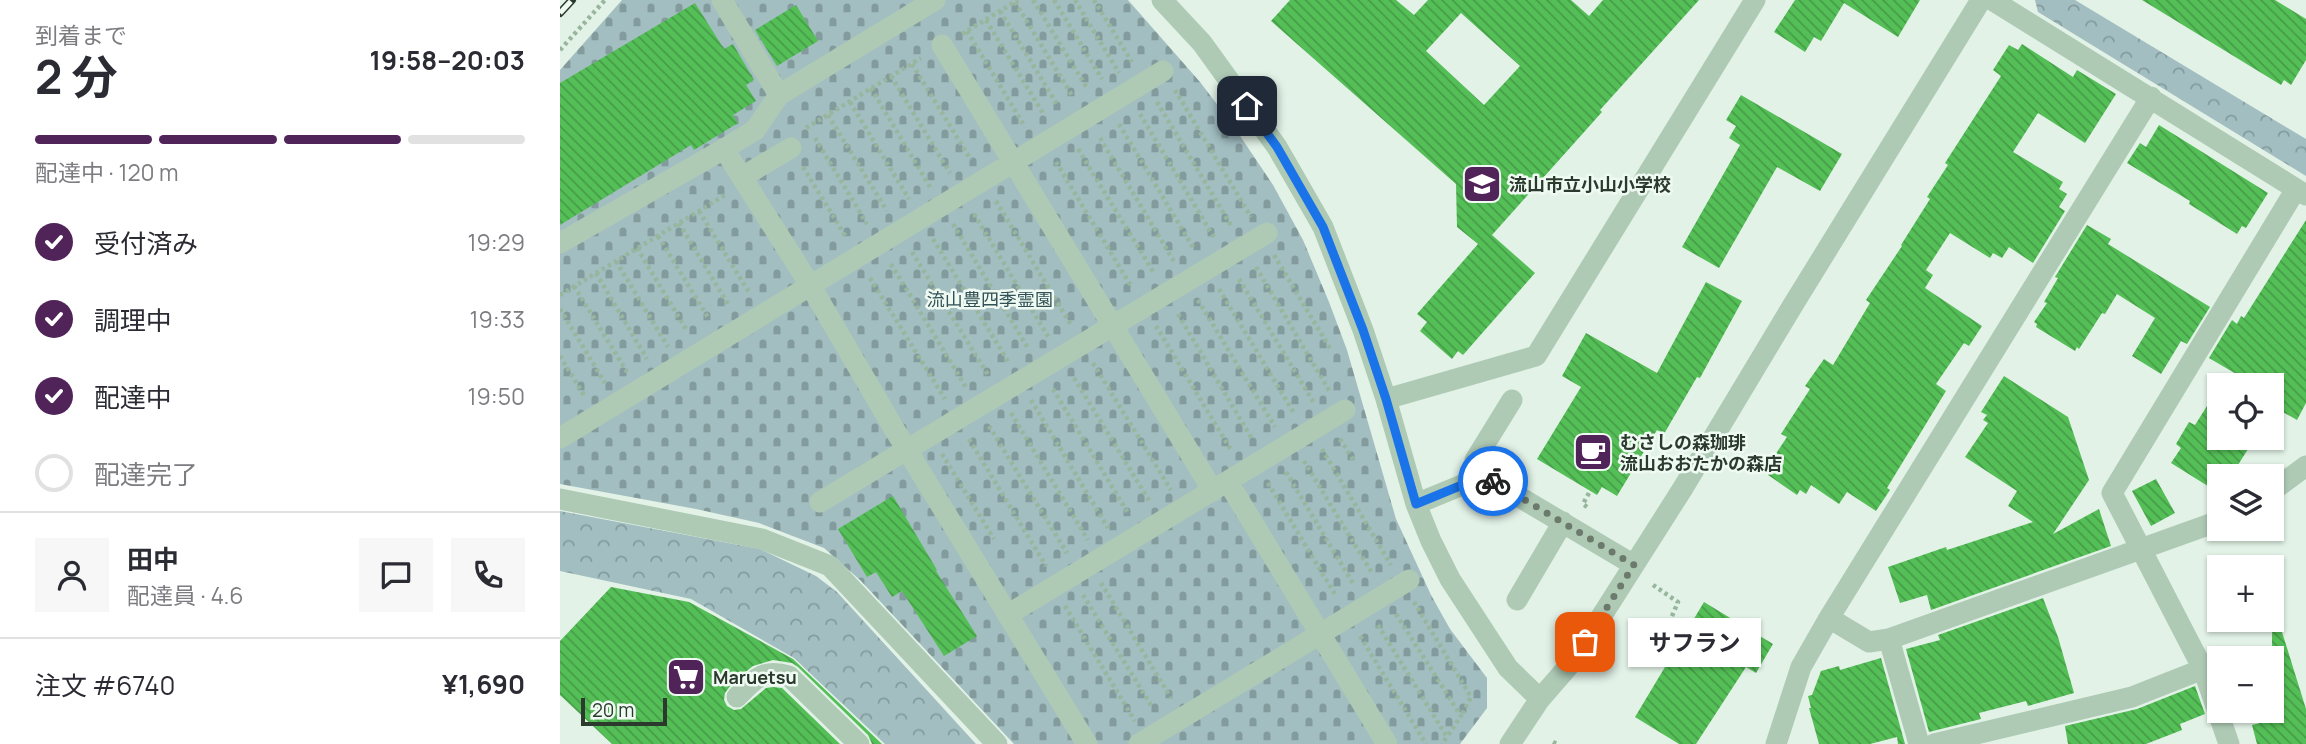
<!DOCTYPE html>
<html lang="ja">
<head>
<meta charset="utf-8">
<style>
	body { margin:0; font-family:Manrope,"Noto Sans JP",sans-serif; background:#f7f7f7; color:#2b2b33; height:100vh; display:flex; flex-direction:column; font-size:26px; white-space:nowrap }
	* { box-sizing:border-box; margin:0 }
	p { font-size:23px; color:#7c7c81 }
	.icon { flex:none; width:38px; height:38px; fill:none; stroke:currentColor; stroke-width:2; stroke-linecap:round; stroke-linejoin:round }
	.map { position:relative; flex:1; overflow:hidden }
	.drawer { display:flex; flex-direction:column; background:#fff; width:560px }
	.drawer>* { flex:none }
	.buttons { position:absolute; left:1647px; top:373px; display:grid; gap:14px }
	.buttons a { display:grid; place-items:center; width:77px; height:77px; border-radius:0px; background:#fff; box-shadow:0 2px 5px #0004; font-size:35px }
	.scale { position:absolute; left:21px; bottom:18px; width:86px; box-sizing:border-box; padding-left:7px; border:4px solid #2c3a2d; border-top:0; font-size:19px; line-height:24px; white-space:nowrap; color:#2c3a2d; -webkit-text-stroke:5px #effaf2; paint-order:stroke }
	.pin { position:absolute; display:grid; place-items:center; width:60px; height:60px; color:#fff; margin:-30px; border-radius:14px; box-shadow:0 4px 10px #0006 }
	.courier { position:absolute; display:grid; place-items:center; width:70px; height:70px; margin:-35px; border:5px solid #1a73e8; border-radius:50%; background:#fff; color:#222; box-shadow:0 2px 9px #0007 }
	.bubble { position:absolute; height:49px; border-radius:0px; background:#fff; box-shadow:0 2px 5px #0004; font-size:23px; font-weight:700; line-height:49px; text-align:center }
	.headline em { font-style:normal; font-weight:700 }
	.headline div { display:flex; flex-direction:column-reverse }
	.headline { display:flex; align-items:center; justify-content:space-between; height:119px; padding:0 35px }
	h1 { font-size:46px; font-weight:700; line-height:52px }
	.bar { display:grid; grid-template-columns:repeat(4,1fr); gap:10px 7px; align-content:center; height:84px; padding:0 35px }
	.bar i { height:9px; border-radius:5px; background:#e1e1e2 }
	.bar .current { background:#502359 }
	.bar p { grid-column:span 4 }
	.line { display:flex; align-items:center; gap:18px; padding:0 35px; border-top:2px solid #e1e1e2 }
	.line div { flex:1 }
	.round { display:grid; place-items:center; flex:none; width:74px; height:74px; border-radius:0px; background:#f7f7f7 }
	ol { padding:0 35px; list-style:none }
	li { display:flex; align-items:center; gap:21px; height:77px }
	li p { margin-inline-start:auto }
	li .icon { padding:7px; border-radius:50%; background:#502359; color:#fff; stroke-width:4 }
	li:last-child { color:#7c7c81 }
	li i { width:38px; height:38px; border:4px solid #e1e1e2; border-radius:50% }
	main { display:flex; flex:1; min-height:0 }
	.map>svg:first-child { display:block }
	.forest { fill:url(#forest-crowns) }
	.cemetery { fill:url(#cemetery-stones) }
	.building { fill:url(#building-back-hatch); fill-rule:evenodd }
	.lines { fill:none; stroke-linecap:round; stroke-linejoin:round }
	.path { stroke:#98b69e; stroke-width:4.5; stroke-dasharray:3.5 3.5; stroke-linecap:butt }
	.minor { stroke:#aecab5; stroke-width:21 }
	.rail-casing { stroke:#2c3a2d; stroke-width:8 }
	.rail { stroke:#effaf2; stroke-width:5; stroke-dasharray:16; stroke-linecap:butt }
	.done { stroke:#6c7a6e; stroke-width:7; stroke-dasharray:0 12.6 }
	.route { stroke:#1a73e8; stroke-width:9 }
	.labels { text-anchor:middle; dominant-baseline:central; stroke-width:5; stroke-linejoin:round; paint-order:stroke }
	.poi-label { font-size:18px; font-weight:bold; fill:#2c3a2d; stroke:#effaf2; text-anchor:start }
	.park-label { font-size:18px; fill:#315156; stroke:#effaf2 }
</style>
</head>
<body>
<main>
<section class="drawer">
<div class="headline"><div><h1>2 分</h1><p>到着まで</p></div><em>19:58–20:03</em></div>
<div class="bar"><i class="current"></i><i class="current"></i><i class="current"></i><i></i><p>配達中 · 120 m</p></div>
<ol>
<li><svg class="icon" aria-label="check" viewBox="0 0 24 24"><path d="M5 12l5 5 9-10"/></svg>受付済み<p>19:29</p></li>
<li><svg class="icon" aria-label="check" viewBox="0 0 24 24"><path d="M5 12l5 5 9-10"/></svg>調理中<p>19:33</p></li>
<li><svg class="icon" aria-label="check" viewBox="0 0 24 24"><path d="M5 12l5 5 9-10"/></svg>配達中<p>19:50</p></li>
<li><i></i>配達完了</li>
</ol>
<div class="line" style="height:126px"><a class="round"><svg class="icon" aria-label="person" viewBox="0 0 24 24"><circle cx="12" cy="8" r="4"/><path d="M4 21q1-7 8-7t8 7"/></svg></a><div><b>田中</b><p>配達員 · 4.6</p></div><a class="round"><svg class="icon" aria-label="chat" viewBox="0 0 24 24"><path d="M4 5h16v11H9l-5 4z"/></svg></a><a class="round"><svg class="icon" aria-label="phone" viewBox="0 0 24 24"><path d="M5 4h4l2 5-3 2q2 4 5 5l2-3 5 2v4C11 20 4 13 5 4z"/></svg></a></div>
<div class="line" style="height:91px"><div>注文 #6740</div><b>¥1,690</b></div>
</section>
<div class="map">
<svg width="1746" height="744" viewBox="0 0 1746 744">
	<defs>
		<pattern id="forest-crowns" width="20" height="18" patternUnits="userSpaceOnUse" patternTransform="scale(1.75)"><rect width="20" height="18" fill="#a2bec1"/><path d="M2 6a3 3 0 1 1 6 0M12 15a3 3 0 1 1 6 0" fill="none" stroke="#849b9d"/></pattern>
		<pattern id="cemetery-stones" width="16" height="16" patternUnits="userSpaceOnUse" patternTransform="scale(1.75)"><rect width="16" height="16" fill="#a2bec1"/><path d="M2 7V4a2 2 0 0 1 4 0v3zM10 15v-3a2 2 0 0 1 4 0v3z" fill="#849b9d"/></pattern>
		<pattern id="building-back-hatch" width="6" height="6" patternUnits="userSpaceOnUse" patternTransform="scale(1.75)"><rect width="6" height="6" fill="#54bf56"/><path d="M-1 5l2 2M0 0l6 6M5-1l2 2" fill="none" stroke="#469c48"/></pattern>
	</defs>
	<rect width="100%" height="100%" fill="#e2f2e7"/>
	<path class="forest" d="M1475,0H1515L1746,139V176L1478,12Z
		M0,511L200,549L256,576L277,592L416,744H325L234,658L131,599L0,571Z"/>
	<path class="cemetery" d="M62,0H568L640,82L672,124L713,185L743,240L769,302L787,350L836,519L871,595L890,629L927,678V708L900,744H454L300,580L264,548L199,523L136,509L0,484V70Z"/>
	<path class="building" d="M730,0H836L854,15L868,0H1011L1029,16L1043,0H1139L1040,110L1042,112L932,235L975,273L903,355L898,351L892,359L860,331L867,322L857,314L918,244L897,227L896,184L711,21ZM901,13L960,66L924,105L866,51Z
		M1235,0H1360L1338,37L1284,3L1261,41L1254,37L1245,52L1214,32Z
		M1582,0H1715L1746,19V60L1731,85L1724,80L1721,85Z
		M135,3L164,49L173,44L194,80L186,85L196,101L173,115L178,123L134,150L131,145L0,225V83Z
		M236,5L258,41L217,66L195,30Z
		M1462,44L1513,77L1517,70L1556,94L1525,143L1478,113L1453,152L1503,182L1499,189L1507,194L1499,207L1505,211L1473,263L1449,247L1442,258L1433,253L1430,258L1390,233L1366,270L1373,275L1365,288L1422,326L1409,346L1404,343L1376,384L1386,391L1327,488L1330,490L1316,511L1287,492L1279,504L1251,485L1246,494L1240,490L1237,495L1208,475L1219,458L1215,455L1227,437L1221,434L1250,389L1245,386L1264,359L1273,365L1310,303L1306,300L1342,246L1341,245L1370,199L1367,197L1388,165L1385,163L1441,76L1433,70L1449,45L1458,50Z
		M1181,95L1282,154L1260,191L1217,167L1159,268L1122,247L1180,145L1169,138L1176,126L1166,120Z
		M1599,125L1708,193L1686,228L1682,226L1677,234L1629,204L1630,201L1567,163L1580,143L1586,147Z
		M1746,220V403L1737,420L1712,406V385H1695L1649,358L1672,320L1677,324L1681,316L1684,318Z
		M1527,225L1551,239L1548,244L1650,307L1627,344L1621,341L1601,374L1572,356L1595,318L1557,294L1545,314L1542,313L1519,349L1517,347L1515,351L1476,327L1477,324L1474,322L1487,303L1484,302L1498,278L1495,277Z
		M1146,282L1182,301L1140,378L1137,377L1104,434L1097,430L1057,496L1042,487L1037,495L977,459L1021,387L1002,376L1026,333L1097,373Z
		M1444,376L1508,417L1529,480L1493,534L1539,509L1551,546L1371,610L1367,595L1340,603L1328,567L1386,547L1387,550L1473,522L1448,506L1457,491L1405,457L1428,423L1423,420L1427,415L1421,412Z
		M1659,387V438H1695L1671,476H1659V493L1611,463L1621,448L1616,444L1629,422L1635,425Z
		M1596,479L1615,513L1591,526L1572,491Z
		M333,496L377,570L376,571L417,636L384,656L342,591L332,597L316,572L307,577L278,529Z
		M51,587L129,602L233,659L322,744H312L308,735L238,667L232,663L213,660L193,666L174,681L165,693L164,700L167,706L174,710L181,709L206,688L213,687L222,688L280,744H52L0,695V641Z
		M1483,598L1498,637L1514,693L1468,706L1466,701L1419,713L1421,719L1369,732L1346,649L1380,640L1378,635Z
		M1144,602L1213,644L1196,673L1186,667L1136,744H1119L1075,717Z
		M1717,616L1746,709V744H1697L1692,725L1712,720V617Z
		M1321,658L1345,744H1338L1337,737L1310,744H1259L1249,708H1251L1248,696L1252,695L1261,671L1279,666L1280,670Z
		M1635,686L1645,714L1620,724L1622,730L1586,744H1508L1505,726L1577,709Z"/>
	<g class="lines">
		<path class="path" d="M473,0L527,88
			M494,0L542,79
			M515,0L559,73
			M534,0L572,62
			M455,2L513,97
			M440,11L498,106
			M426,20L484,115
			M407,31L465,127
			M402,34L458,0
			M0,50L45,0
			M352,64L411,160
			M331,76L390,173
			M311,88L370,187
			M615,90L691,217
			M290,102L349,199
			M597,102L672,227
			M580,114L655,239
			M268,115L327,211
			M559,124L634,249
			M246,128L361,58
			M255,138L307,224
			M540,138L615,263
			M518,149L594,273
			M496,162L571,286
			M243,167L286,237
			M436,201L511,325
			M139,211L190,294
			M414,214L489,338
			M119,223L169,306
			M393,224L468,348
			M98,236L149,319
			M373,239L449,363
			M77,248L127,331
			M352,252L428,375
			M714,255L771,350
			M56,261L108,347
			M331,264L407,389
			M696,267L770,392
			M36,273L87,359
			M310,278L385,399
			M679,279L754,403
			M14,286L67,372
			M659,289L734,413
			M0,295L167,194
			M638,300L715,427
			M0,309L45,383
			M618,314L692,439
			M596,326L671,450
			M0,356L25,397
			M533,363L611,490
			M514,378L590,502
			M493,389L568,513
			M471,400L548,528
			M451,413L528,540
			M429,426L507,553
			M409,439L486,566
			M780,439L795,463
			M762,449L831,565
			M382,454L434,539
			M744,461L812,573
			M726,472L794,585
			M708,483L776,596
			M1027,507L1023,504L1030,491
			M541,583L611,698
			M1093,585L1118,602L1100,644L1115,651
			M523,595L592,707
			M854,602L911,697L901,716
			M505,606L575,721
			M836,614L901,716L887,737
			M818,625L887,737L882,744
			M800,636L866,744
			M993,742L997,744"/>
		<path class="minor" d="M162,0L219,95L195,130L164,149L250,285L336,432L527,744
			M602,0L642,43L717,147L763,227L803,330L826,399L856,504L871,541L890,579L948,668L980,699
			M1432,0L1746,195
			M382,45L653,491
			M219,95L375,0
			M1591,97L1269,618L1309,642L1329,639L1659,521
			M182,177L231,148
			M0,243L164,149
			M826,399L976,356L1195,0
			M0,438L603,71
			M924,476L915,460L952,400
			M668,482L827,744
			M1712,491L1746,466
			M0,499L202,539L270,566L437,744
			M260,502L707,233
			M856,504L924,476L1074,565
			M957,600L1003,522
			M449,614L785,410
			M1329,639L1359,744
			M177,697C195,679 203,668 229,676L299,744
			M579,744L849,580
			M950,744L980,699L1013,661L1123,488L1233,305L1421,0
			M1216,744L1241,667L1269,618
			M1374,744L1572,697L1643,669
			M1669,744L1643,669L1552,493L1736,189"/>
		<g class="rail-casing">
			<path id="rail" d="M0,13L12,0"/>
		</g>
		<use href="#rail" class="rail"/>
	</g>
	<g class="lines">
		<path class="done" d="M933,481L1074,565L1025,642"/>
		<path class="route" d="M687,106L717,147L763,227L803,330L826,399L856,504L924,476L933,481"/>
	</g>
	<defs>
		<g id="school-square" transform="scale(2.0125)"><rect x="-9" y="-9" width="18" height="18" rx="4" fill="#502359" stroke="#effaf2"/><path d="M0-5L7-2L0 1L-7-2ZM-4 1L0 2.5L4 1V4Q0 6-4 4Z" fill="#fff"/></g>
		<g id="cafe-square" transform="scale(2.0125)"><rect x="-9" y="-9" width="18" height="18" rx="4" fill="#502359" stroke="#effaf2"/><path d="M-5.5-4.5H6V0H3Q3 3.5 0 3.5H-2.5Q-5.5 3.5-5.5 0ZM3-3.2v2h1.7v-2ZM-6 4.5H4V6H-6Z" fill="#fff"/></g>
		<g id="supermarket-square" transform="scale(2.0125)"><rect x="-9" y="-9" width="18" height="18" rx="4" fill="#502359" stroke="#effaf2"/><path d="M-6-5.5h2.5l.6 2H6L4.5 2H-2.5L-4.4-4H-6ZM-1.5 3.2a1.3 1.3 0 1 0 .1 0ZM3 3.2a1.3 1.3 0 1 0 .1 0Z" fill="#fff"/></g>
	</defs>
	<g fill-rule="evenodd">
		<use href="#school-square" x="922" y="184"/>
		<use href="#cafe-square" x="1033" y="452"/>
		<use href="#supermarket-square" x="126" y="677"/>
	</g>
	<g class="labels">
		<g class="poi-label">
			<text x="949" y="184">流山市立小山小学校</text>
			<text x="1060" y="442">むさしの森珈琲<tspan x="1060" dy="21">流山おおたかの森店</tspan></text>
			<text x="153" y="677">Maruetsu</text>
		</g>
		<g class="park-label">
			<text x="430" y="299">流山豊四季霊園</text>
		</g>
	</g>
</svg>
<div class="buttons">
<a><svg class="icon" aria-label="locate" viewBox="0 0 24 24"><circle cx="12" cy="12" r="6"/><path d="M12 2v4M12 18v4M2 12h4M18 12h4"/></svg></a>
<a><svg class="icon" aria-label="layers" viewBox="0 0 24 24"><path d="M12 4l9 5-9 5-9-5zM3 14l9 5 9-5"/></svg></a>
<a>+</a>
<a>−</a>
</div>
<div class="scale">20 m</div>
<div class="pin" style="left:1025px;top:642px;background:#ea580c"><svg class="icon" aria-label="bag" viewBox="0 0 24 24"><path d="M5 8h14l-1 12H6zM9 8a3 3 0 0 1 6 0"/></svg></div>
<div class="pin" style="left:687px;top:106px;background:#1f2937"><svg class="icon" aria-label="home" viewBox="0 0 24 24"><path d="M3 11l9-7 9 7M6 9v11h12V9"/></svg></div>
<div class="courier" style="left:933px;top:481px"><svg class="icon" aria-label="bike" viewBox="0 0 24 24"><circle cx="6" cy="16" r="4"/><circle cx="18" cy="16" r="4"/><path d="M6 16l4-8h5l3 8M10 8l3 8H6M13 5h3"/></svg></div>
<div class="bubble" style="left:1068px;top:618px;width:133px">サフラン</div>
</div>
</main>
</body>
</html>
